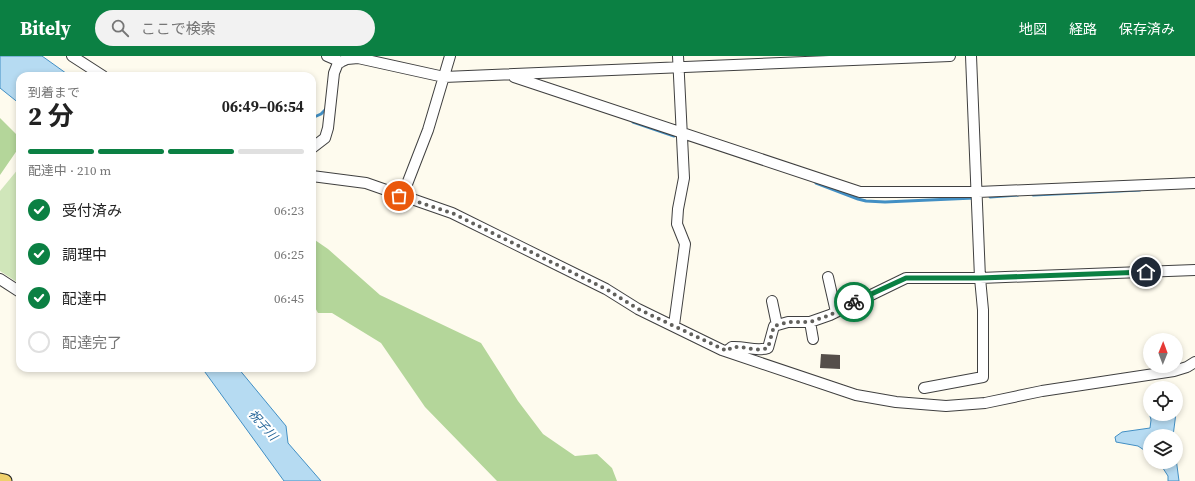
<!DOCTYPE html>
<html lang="ja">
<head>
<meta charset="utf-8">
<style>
	body { margin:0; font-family:"Source Serif 4","Noto Sans JP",serif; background:#f2f2f2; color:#222; height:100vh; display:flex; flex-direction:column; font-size:15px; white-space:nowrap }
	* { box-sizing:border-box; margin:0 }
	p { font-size:13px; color:#767676 }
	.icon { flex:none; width:22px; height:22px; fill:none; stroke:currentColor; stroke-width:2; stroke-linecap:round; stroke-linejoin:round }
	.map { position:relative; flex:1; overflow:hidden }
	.sheet { position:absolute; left:16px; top:16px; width:300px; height:300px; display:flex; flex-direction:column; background:#fff; border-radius:12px; box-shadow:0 2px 6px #0003 }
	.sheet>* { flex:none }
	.needle { width:26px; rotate:1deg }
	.fabs { position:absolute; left:1143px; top:277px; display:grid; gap:8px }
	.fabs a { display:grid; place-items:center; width:40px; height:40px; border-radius:50%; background:#fff; box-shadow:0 2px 6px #0003; font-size:20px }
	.pin { position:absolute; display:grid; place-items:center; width:34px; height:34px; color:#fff; margin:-17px; border:2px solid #fff; border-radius:50%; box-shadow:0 1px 4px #0007 }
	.courier { position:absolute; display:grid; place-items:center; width:40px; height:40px; margin:-20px; border:3px solid #0b8043; border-radius:50%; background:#fff; color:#222; box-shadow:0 1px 5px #0007 }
	.headline em { font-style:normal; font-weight:700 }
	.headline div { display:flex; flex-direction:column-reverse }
	.headline { display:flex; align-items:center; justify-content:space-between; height:68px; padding:0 12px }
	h1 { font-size:26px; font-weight:700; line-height:30px }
	.bar { display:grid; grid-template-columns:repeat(4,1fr); gap:6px 4px; align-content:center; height:48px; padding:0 12px }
	.bar i { height:5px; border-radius:3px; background:#e0e0e0 }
	.bar .selected { background:#0b8043 }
	.bar p { grid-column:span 4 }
	ol { padding:0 12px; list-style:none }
	li { display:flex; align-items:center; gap:12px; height:44px }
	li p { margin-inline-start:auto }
	li .icon { padding:4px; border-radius:50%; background:#0b8043; color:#fff; stroke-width:4 }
	li:last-child { color:#767676 }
	li i { width:22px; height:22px; border:2px solid #e0e0e0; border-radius:50% }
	header { display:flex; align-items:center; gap:24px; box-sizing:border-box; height:56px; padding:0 20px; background:#0b8043; color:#fff }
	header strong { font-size:19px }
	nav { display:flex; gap:22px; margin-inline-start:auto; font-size:14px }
	.search { width:280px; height:36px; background:#f2f2f2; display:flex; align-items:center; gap:10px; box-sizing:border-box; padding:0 14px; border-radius:22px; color:#767676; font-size:15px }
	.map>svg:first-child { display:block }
	.green { fill:#d0e6ba }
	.forest { fill:#b4d69a }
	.water { fill:#b6dbf2; stroke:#428fc4 }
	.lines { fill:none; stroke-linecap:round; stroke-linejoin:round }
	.stream { stroke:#428fc4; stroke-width:3 }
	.building { fill:#554e4a }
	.minor-casing { stroke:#404040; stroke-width:12 }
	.major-casing { stroke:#1e1e1e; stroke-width:15 }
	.minor { stroke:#fff; stroke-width:10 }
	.major { stroke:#efd06c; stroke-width:13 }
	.done { stroke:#61605c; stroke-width:4; stroke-dasharray:0 7.2 }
	.route { stroke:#0b8043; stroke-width:5 }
	.labels { text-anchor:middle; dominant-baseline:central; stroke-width:4; stroke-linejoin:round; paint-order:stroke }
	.water-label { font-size:12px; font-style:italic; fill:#1f6196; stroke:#fff }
</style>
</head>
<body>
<header>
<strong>Bitely</strong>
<div class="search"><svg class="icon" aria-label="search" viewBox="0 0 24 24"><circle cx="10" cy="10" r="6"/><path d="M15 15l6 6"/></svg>ここで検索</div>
<nav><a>地図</a><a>経路</a><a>保存済み</a></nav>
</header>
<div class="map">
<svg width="1195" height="425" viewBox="0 0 1195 425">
	<rect width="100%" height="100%" fill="#fefbee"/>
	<path class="green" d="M19,112L20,113V228L0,215V135Z"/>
	<path class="forest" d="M0,62L20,82V90L0,119Z
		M312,182L328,193L380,239L481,287L518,345L543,378L575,400L597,398L612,412L617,425H497L425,351L381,287L332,257H318L312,246Z"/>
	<path class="water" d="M0,0H42L70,20H20V48L0,32Z
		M202,312H238L286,370L288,387L321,425H284Z
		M1150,348V358H1176V355V357L1173,380H1150V398L1138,390L1116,386L1115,381L1122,376L1150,372L1151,364L1148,352Z
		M1176,402L1179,425H1168V420L1159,406H1176Z"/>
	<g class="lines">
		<path class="stream" d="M312,62L321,58L327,52
			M633,66L674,80
			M816,127L858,143L866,145L885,146L974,142
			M1033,139L1140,134
			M990,141L1018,139"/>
	</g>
	<path class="building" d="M821,298L840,299V313L820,312Z"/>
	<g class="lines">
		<g class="minor-casing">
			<path id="minor" d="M72,0L103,20
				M327,0L341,6
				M514,21L860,136H978L1195,127
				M312,92L325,82L328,72L334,17L338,7L347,3L358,2L444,21L950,0
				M312,120L366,127L452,157L606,233L638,253L722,294L856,339L896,346L946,350L985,347L1042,335L1174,315L1187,311L1195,306
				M402,141L428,74L450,0
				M828,221L836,256
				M0,223L20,236
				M772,245L777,269
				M810,266L813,283
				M674,269L685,188L677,168L678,153L684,122L678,0
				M727,295L732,291C745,290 756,296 768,292L774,270L788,266H810L830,259L906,222H980L1195,214
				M924,332L983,321V254L980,222L971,0"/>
		</g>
		<g class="major-casing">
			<path id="major" d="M0,424L5,425"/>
		</g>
		<use href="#minor" class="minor"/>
		<use href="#major" class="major"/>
	</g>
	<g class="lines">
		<path class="done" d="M399,140L452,157L606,233L638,253L727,295L732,291C745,290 756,296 768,292L774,270L788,266H810L830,259L854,246"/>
		<path class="route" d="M854,246L906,222H980L1146,216"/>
	</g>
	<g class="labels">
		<g class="water-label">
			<text transform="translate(263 369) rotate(48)">祝子川</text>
		</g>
	</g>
</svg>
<div class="fabs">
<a><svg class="needle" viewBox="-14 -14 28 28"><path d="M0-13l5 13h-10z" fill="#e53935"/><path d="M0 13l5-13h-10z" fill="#767676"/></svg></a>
<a><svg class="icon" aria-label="locate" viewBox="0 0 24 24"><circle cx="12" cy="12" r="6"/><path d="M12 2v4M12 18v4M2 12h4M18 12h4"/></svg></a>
<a><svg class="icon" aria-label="layers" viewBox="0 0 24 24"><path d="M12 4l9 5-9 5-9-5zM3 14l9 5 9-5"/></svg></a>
</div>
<div class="pin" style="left:399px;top:140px;background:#ea580c"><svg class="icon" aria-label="bag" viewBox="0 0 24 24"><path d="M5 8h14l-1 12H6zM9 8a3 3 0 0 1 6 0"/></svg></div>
<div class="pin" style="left:1146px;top:216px;background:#1f2937"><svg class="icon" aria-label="home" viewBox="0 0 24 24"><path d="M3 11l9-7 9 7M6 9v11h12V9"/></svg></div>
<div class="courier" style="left:854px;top:246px"><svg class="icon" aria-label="bike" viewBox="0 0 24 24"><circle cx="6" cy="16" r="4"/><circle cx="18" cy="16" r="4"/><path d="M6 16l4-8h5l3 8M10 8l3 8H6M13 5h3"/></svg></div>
<section class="sheet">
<div class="headline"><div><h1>2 分</h1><p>到着まで</p></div><em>06:49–06:54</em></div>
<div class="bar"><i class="selected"></i><i class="selected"></i><i class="selected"></i><i></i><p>配達中 · 210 m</p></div>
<ol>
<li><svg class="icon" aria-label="check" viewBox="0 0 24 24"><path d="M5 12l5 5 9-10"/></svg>受付済み<p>06:23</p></li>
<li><svg class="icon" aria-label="check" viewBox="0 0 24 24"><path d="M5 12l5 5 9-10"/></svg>調理中<p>06:25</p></li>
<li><svg class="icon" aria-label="check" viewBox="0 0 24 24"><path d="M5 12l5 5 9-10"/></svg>配達中<p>06:45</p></li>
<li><i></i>配達完了</li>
</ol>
</section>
</div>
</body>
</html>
